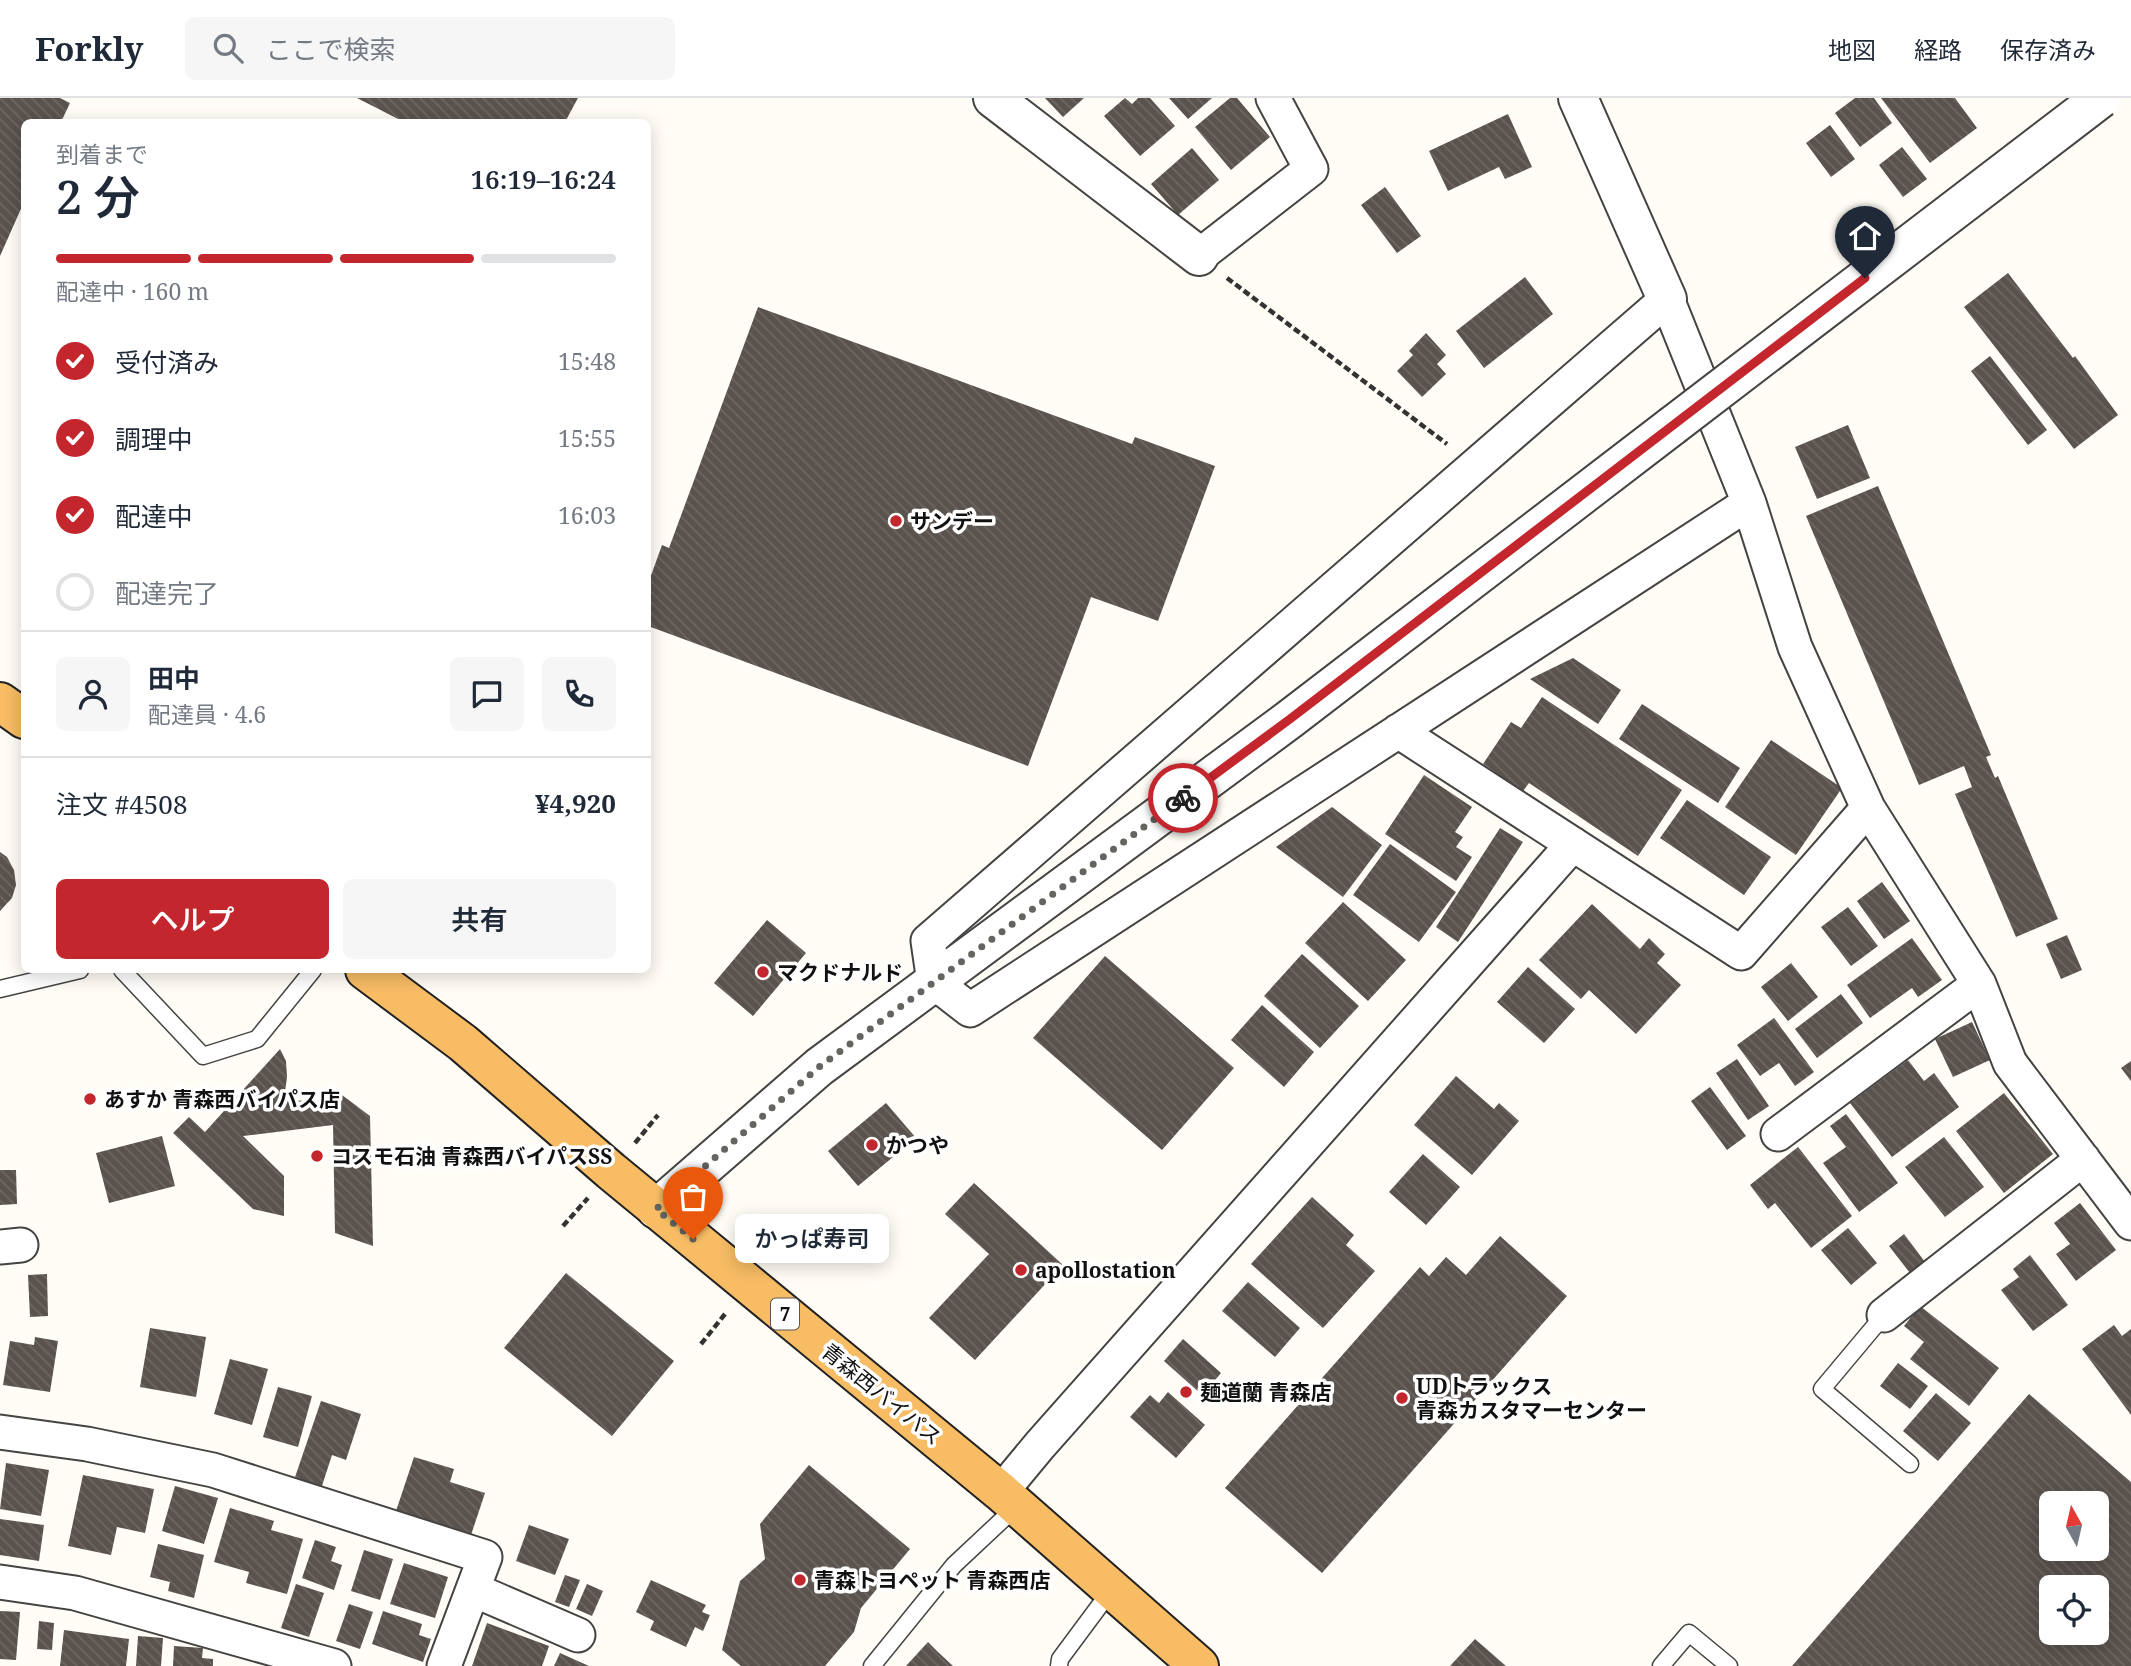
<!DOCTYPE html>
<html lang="ja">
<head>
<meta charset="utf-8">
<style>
	body { margin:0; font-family:"Noto Serif","Noto Sans JP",serif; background:#f6f6f7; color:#1f2937; height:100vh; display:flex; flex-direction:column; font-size:26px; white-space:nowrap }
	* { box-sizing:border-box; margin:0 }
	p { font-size:23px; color:#747a83 }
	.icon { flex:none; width:38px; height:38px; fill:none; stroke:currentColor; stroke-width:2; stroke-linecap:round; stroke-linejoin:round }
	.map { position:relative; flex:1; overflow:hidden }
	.sheet { position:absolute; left:21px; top:21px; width:630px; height:854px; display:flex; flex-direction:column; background:#fff; border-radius:10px; box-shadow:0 4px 18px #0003 }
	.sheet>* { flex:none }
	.needle { width:46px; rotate:352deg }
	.buttons { position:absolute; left:2039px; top:1393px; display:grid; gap:14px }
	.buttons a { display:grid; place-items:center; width:70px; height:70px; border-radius:10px; background:#fff; box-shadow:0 4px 18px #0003; font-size:35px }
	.pin { position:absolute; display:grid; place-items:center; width:60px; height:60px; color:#fff; margin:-72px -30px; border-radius:50% 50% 50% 0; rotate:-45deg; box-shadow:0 0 7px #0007 }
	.pin .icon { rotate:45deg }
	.courier { position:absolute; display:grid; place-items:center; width:70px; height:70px; margin:-35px; border:5px solid #c4262e; border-radius:50%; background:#fff; color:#222; box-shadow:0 2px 9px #0007 }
	.bubble { position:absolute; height:49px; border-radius:10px; background:#fff; box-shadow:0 4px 18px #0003; font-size:23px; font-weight:600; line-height:49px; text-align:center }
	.headline em { font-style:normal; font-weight:600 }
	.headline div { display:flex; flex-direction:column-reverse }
	.headline { display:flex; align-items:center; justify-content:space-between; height:119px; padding:0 35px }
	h1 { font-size:46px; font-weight:600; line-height:52px }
	.bar { display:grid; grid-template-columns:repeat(4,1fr); gap:10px 7px; align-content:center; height:84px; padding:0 35px }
	.bar i { height:9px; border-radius:5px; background:#e0e1e3 }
	.bar .on { background:#c4262e }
	.bar p { grid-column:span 4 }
	.line { display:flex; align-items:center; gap:18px; padding:0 35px; border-top:2px solid #e0e1e3 }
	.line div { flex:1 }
	.round { display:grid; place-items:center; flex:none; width:74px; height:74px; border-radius:10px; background:#f6f6f7 }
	ol { padding:0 35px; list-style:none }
	li { display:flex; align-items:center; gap:21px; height:77px }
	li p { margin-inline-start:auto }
	li .icon { padding:7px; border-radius:50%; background:#c4262e; color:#fff; stroke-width:4 }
	li:last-child { color:#747a83 }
	li i { width:38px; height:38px; border:4px solid #e0e1e3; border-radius:50% }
	.action { display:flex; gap:14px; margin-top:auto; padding:14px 35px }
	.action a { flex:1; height:80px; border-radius:10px; background:#c4262e; color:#fff; font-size:28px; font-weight:600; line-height:80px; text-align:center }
	.action a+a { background:#f6f6f7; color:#1f2937 }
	header { display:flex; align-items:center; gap:42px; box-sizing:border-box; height:98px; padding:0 35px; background:#fff; border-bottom:2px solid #e0e1e3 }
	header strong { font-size:33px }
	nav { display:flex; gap:38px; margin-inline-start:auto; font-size:24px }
	.search { width:490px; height:63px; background:#f6f6f7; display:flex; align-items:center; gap:18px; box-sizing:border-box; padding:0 24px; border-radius:10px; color:#747a83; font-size:26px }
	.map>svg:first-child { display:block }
	.building { fill:url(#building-back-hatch); fill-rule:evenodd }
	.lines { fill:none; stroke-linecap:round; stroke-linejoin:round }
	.service-casing { stroke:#444; stroke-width:19 }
	.minor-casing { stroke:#444; stroke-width:37 }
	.tertiary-casing { stroke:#444; stroke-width:42 }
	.trunk-casing { stroke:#222; stroke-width:42 }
	.path { stroke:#333; stroke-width:4.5; stroke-dasharray:7 3.5; stroke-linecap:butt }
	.service { stroke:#fff; stroke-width:16 }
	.minor { stroke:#fff; stroke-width:33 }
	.tertiary { stroke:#fff; stroke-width:38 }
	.trunk { stroke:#f7bc64; stroke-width:38 }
	.tertiary-bridge-casing { stroke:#444; stroke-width:42; stroke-linecap:butt }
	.tertiary-bridge { stroke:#fff; stroke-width:38 }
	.done { stroke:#646461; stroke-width:7; stroke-dasharray:0 12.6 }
	.route { stroke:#c4262e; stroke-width:9 }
	.poi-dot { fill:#c4262e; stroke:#fff; stroke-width:2.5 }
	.labels { text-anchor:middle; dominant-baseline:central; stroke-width:7; stroke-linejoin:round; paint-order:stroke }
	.shield { fill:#fff; stroke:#585858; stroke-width:2 }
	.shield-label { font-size:19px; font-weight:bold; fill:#111 }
	.poi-label { font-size:21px; font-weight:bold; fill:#111; stroke:#fff; text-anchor:start }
	.street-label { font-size:21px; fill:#111; stroke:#fff }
</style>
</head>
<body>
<header>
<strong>Forkly</strong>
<div class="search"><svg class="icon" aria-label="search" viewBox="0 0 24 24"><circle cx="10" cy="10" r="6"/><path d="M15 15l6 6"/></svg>ここで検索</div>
<nav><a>地図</a><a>経路</a><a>保存済み</a></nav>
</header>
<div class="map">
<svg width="2131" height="1568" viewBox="0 0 2131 1568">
	<defs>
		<pattern id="building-back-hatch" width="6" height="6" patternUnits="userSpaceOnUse" patternTransform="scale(1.75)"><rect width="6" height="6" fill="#5a524d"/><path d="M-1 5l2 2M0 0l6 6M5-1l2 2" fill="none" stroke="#6d6662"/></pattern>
	</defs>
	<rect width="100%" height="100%" fill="#fffdf5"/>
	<path class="building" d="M0,0H60L70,5L61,24H24V104L0,158Z
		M357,0H578L565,24H404Z
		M1045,0H1084L1063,19Z
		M1125,0L1132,6L1138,0H1150L1175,28L1140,58L1104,18Z
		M1169,0H1212L1188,21Z
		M1230,0H1237L1270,39L1231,72L1195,29Z
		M1855,0H1874L1892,25L1860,49L1835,15Z
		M1881,0H1955L1977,30L1930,65Z
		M1508,16L1532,69L1505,81L1499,69L1448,93L1429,53Z
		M1830,27L1855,61L1831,79L1806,45Z
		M1902,49L1927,81L1903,99L1879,67Z
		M1192,50L1219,82L1178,117L1151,86Z
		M1385,89L1421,138L1397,155L1361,107Z
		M2008,175L2073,260L2075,258L2118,317L2074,351L1964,209Z
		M1525,179L1553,216L1484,270L1456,233Z
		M758,209L1132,346L1135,339L1215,368L1158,523L1091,499L1028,668L648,528V486L662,447L669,450Z
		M1426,235L1446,257L1437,266L1446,276L1422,299L1397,273L1413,257L1409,253Z
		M1990,258L2047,332L2028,347L1971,273Z
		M1848,327L1870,380L1817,401L1795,349Z
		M1878,388L1991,657L1986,659L1995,680L1998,678L2058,821L2016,839L1955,696L1972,689L1964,668L1919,687L1806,418Z
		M1573,560L1621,592L1598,626L1530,581Z
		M1542,599L1682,692L1638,758L1529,685L1523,693L1483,666L1511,624L1521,630Z
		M1642,606L1740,670L1718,705L1619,641Z
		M1771,642L1842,690L1796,757L1725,709Z
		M1424,677L1472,709L1455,734L1463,739L1456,749L1472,759L1456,783L1385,736Z
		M1687,702L1771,759L1744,797L1660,740Z
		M1332,709L1382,747L1343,799L1276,749Z
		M1500,730L1523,744L1458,844L1436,829Z
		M1390,746L1456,794L1419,844L1353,797Z
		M0,754L7,759L14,772L16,787L12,800L0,813Z
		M1882,784L1910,823L1884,841L1857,803Z
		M1343,804L1406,862L1368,903L1305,845Z
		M1592,806L1640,851L1649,840L1665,856L1657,865L1681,887L1636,936L1589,892L1581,901L1539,862Z
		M1848,809L1878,848L1851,868L1821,829Z
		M767,822L806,855L753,918L714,885Z
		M2067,837L2082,872L2061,881L2046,846Z
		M1912,840L1942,882L1918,899L1912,890L1870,920L1847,887Z
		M1302,856L1359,908L1320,950L1264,898Z
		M1105,858L1234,970L1162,1052L1033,940Z
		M1791,865L1818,899L1788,923L1761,889Z
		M1528,869L1575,911L1544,945L1497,904Z
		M1841,896L1863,925L1817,960L1795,931Z
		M1262,907L1314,954L1284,989L1231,942Z
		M1774,920L1814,974L1795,988L1779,965L1760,978L1737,947Z
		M1972,924L1990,962L1953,979L1935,941Z
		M280,951L286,963L287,979L284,1002L332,1004L334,991L370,1018L373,1148L335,1135L333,1027L243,1038L284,1078V1118L253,1111L173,1035L189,1019L205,1034Z
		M1737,961L1769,1008L1748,1022L1716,975Z
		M1908,962L1924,983L1934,975L1959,1009L1892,1059L1850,1005Z
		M2131,963V983L2121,970Z
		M1456,978L1494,1011L1499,1005L1519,1023L1472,1077L1414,1027Z
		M1710,989L1746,1038L1727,1052L1691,1003Z
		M2004,995L2053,1056L2004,1095L1956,1033Z
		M886,1005L916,1040L858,1088L828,1053Z
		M1846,1016L1898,1085L1859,1114L1823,1065L1846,1049L1830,1028Z
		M162,1038L175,1088L109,1105L96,1055Z
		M1944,1039L1984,1089L1945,1119L1905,1069Z
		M1798,1049L1852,1118L1811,1150L1775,1105L1768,1111L1750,1087Z
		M1423,1056L1460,1089L1426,1127L1389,1094Z
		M0,1072H16L17,1106L0,1107Z
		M974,1085L1063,1167L975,1262L929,1220L989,1156L945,1116Z
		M1312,1099L1354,1137L1346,1147L1375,1173L1323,1230L1251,1166Z
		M2080,1105L2116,1152L2076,1183L2056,1156L2070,1146L2054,1125Z
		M1848,1130L1877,1165L1851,1187L1821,1152Z
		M1904,1136L1928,1168L1913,1179L1889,1148Z
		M1500,1138L1567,1198L1322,1475L1225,1390L1420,1169L1429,1178L1446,1159L1466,1177Z
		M2030,1157L2068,1207L2033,1233L2001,1192L2019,1179L2013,1171Z
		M566,1175L674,1263L612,1338L504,1250Z
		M47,1176L48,1218L30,1219L28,1177Z
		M1248,1184L1300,1230L1275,1259L1222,1213Z
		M1920,1208L1999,1270L1969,1308L1910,1261L1924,1244L1904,1228Z
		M2114,1227L2122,1238L2131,1231V1317L2082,1251Z
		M150,1230L206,1239L196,1299L140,1289Z
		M35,1239L58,1243L50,1294L3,1287L10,1243L34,1247Z
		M1183,1241L1221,1275L1211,1287L1219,1294L1210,1304L1164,1263Z
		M230,1261L268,1271L252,1327L214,1316Z
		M1898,1265L1928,1288L1910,1311L1880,1288Z
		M278,1289L312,1298L298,1349L263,1339Z
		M1168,1294L1205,1327L1176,1360L1130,1319L1150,1297L1159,1305Z
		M1936,1295L1971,1325L1938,1363L1903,1333Z
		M2029,1296L2131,1384V1568H1792ZM2051,1405H2096V1451H2051ZM2051,1489H2096V1535H2051Z
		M321,1303L361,1316L346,1362L332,1357L320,1394L293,1385Z
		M414,1359L454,1371L450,1384L485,1395L471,1437L396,1413Z
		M6,1365L49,1372L41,1418L0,1411Z
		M809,1367L910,1451L861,1510L854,1534L825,1568H741L722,1552L740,1483L765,1461L760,1426Z
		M83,1377L154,1391L145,1435L117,1429L111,1457L68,1448Z
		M175,1388L218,1400L204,1446L162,1433Z
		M230,1410L274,1423L271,1432L303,1441L287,1496L246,1485L249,1474L214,1464Z
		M0,1421L44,1427L39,1463L0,1457Z
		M529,1427L569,1441L555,1477L516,1463Z
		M315,1442L336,1449L331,1463L342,1467L334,1492L302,1480Z
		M158,1446L204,1457L194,1500L168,1493L170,1484L150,1479Z
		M364,1452L393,1461L380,1502L351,1493Z
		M404,1465L448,1479L435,1520L390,1506Z
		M565,1477L580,1482L569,1509L555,1504Z
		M651,1482L706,1507L702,1514L710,1517L703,1533L695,1529L686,1549L650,1532L654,1523L636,1514Z
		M296,1486L324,1495L309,1539L281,1530Z
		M587,1486L603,1493L592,1518L576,1511Z
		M349,1506L373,1514L360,1551L336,1543Z
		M0,1513L20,1514L16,1562L0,1561Z
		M383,1513L422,1526L419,1537L431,1541L423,1564L372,1546Z
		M39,1523L54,1525L52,1552L37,1551Z
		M487,1525L549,1548L542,1568H472Z
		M64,1532L129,1541L126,1568H60Z
		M138,1538L163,1540L161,1568H136Z
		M1475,1541L1506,1568H1450Z
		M928,1544L938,1554L953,1568H906Z
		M174,1548L203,1550L202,1560L213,1561V1568H173Z
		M560,1555L589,1568H554Z"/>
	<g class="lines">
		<g class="service-casing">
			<path id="service" d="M122,872L203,958L257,941L313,872
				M0,891L80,872
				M1884,1217L1822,1291L1910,1366
				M872,1568L954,1467L1017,1408
				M1059,1568L1060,1561L1112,1491
				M1661,1568L1689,1535L1729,1568"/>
		</g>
		<g class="minor-casing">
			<path id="minor" d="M1199,158L1311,71L1273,0
				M1749,405L970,912L934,884L928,843L1667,201L1749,405L1795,549L1868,710L1979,886L2010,965L2131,1125
				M1398,633L1741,855L1868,710
				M1778,1036L1979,886
				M0,1149L21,1147
				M1884,1217L2083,1061
				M0,1334L87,1346L213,1372L485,1459L444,1568
				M1001,1394L1040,1347L1573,746
				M0,1484L75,1495L334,1568
				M474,1492L578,1537"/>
		</g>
		<g class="tertiary-casing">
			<path id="tertiary" d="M993,0L1199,158
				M1578,0L1667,201
				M656,1111L819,969L1290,621L1672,328"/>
		</g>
		<g class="trunk-casing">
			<path id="trunk" d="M0,604L24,621
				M365,872L463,945L611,1073L1001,1394L1199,1568"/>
		</g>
		<path class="path" d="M1227,180L1447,346
			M635,1045L658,1017
			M563,1128L588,1100
			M773,1158L792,1137
			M701,1246L725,1216"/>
		<use href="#service" class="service"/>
		<use href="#minor" class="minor"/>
		<use href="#tertiary" class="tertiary"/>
		<use href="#trunk" class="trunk"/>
		<g class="tertiary-bridge-casing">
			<path id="tertiary-bridge" d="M1672,328L2101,0"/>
		</g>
		<use href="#tertiary-bridge" class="tertiary-bridge"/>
	</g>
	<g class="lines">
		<path class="done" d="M693,1141L656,1111L819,969L1183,700"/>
		<path class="route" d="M1183,700L1290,621L1865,180"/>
	</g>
	<g class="poi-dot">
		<circle cx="896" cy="423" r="7"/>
		<circle cx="763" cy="874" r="7"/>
		<circle cx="90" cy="1001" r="7"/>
		<circle cx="872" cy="1047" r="7"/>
		<circle cx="317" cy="1058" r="7"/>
		<circle cx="1021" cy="1172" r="7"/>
		<circle cx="1186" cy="1294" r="7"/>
		<circle cx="1402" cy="1300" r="7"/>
		<circle cx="800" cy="1482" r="7"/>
	</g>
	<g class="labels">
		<rect class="shield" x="771" y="1200.5" width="28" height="31" rx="5"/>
		<g class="shield-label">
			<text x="785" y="1216">7</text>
		</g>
		<g class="poi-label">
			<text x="910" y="423">サンデー</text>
			<text x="777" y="874">マクドナルド</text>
			<text x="104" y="1001">あすか 青森西バイパス店</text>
			<text x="886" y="1047">かつや</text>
			<text x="331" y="1058">コスモ石油 青森西バイパスSS</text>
			<text x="1035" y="1172">apollostation</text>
			<text x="1416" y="1288">UDトラックス<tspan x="1416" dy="24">青森カスタマーセンター</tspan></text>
			<text x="1200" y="1294">麺道蘭 青森店</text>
			<text x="814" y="1482">青森トヨペット 青森西店</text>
		</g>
		<g class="street-label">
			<text transform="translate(882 1296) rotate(39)">青森西バイパス</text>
		</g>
	</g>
</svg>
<div class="buttons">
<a><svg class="needle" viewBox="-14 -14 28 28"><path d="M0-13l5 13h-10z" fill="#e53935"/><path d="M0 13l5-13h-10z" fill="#747a83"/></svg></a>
<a><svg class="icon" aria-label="locate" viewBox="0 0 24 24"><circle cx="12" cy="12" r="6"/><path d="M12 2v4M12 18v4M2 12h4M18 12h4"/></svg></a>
</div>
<div class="pin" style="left:693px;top:1141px;background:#ea580c"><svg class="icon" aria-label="bag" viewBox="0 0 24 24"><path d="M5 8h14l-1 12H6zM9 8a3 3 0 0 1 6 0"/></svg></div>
<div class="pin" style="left:1865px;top:180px;background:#1f2937"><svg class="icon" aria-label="home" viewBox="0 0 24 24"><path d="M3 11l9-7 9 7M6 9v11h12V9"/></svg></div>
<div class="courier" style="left:1183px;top:700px"><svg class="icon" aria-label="bike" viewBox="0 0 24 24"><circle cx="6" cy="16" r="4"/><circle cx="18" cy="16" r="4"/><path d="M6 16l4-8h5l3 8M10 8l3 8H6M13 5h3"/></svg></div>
<div class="bubble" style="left:735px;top:1116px;width:154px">かっぱ寿司</div>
<section class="sheet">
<div class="headline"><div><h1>2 分</h1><p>到着まで</p></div><em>16:19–16:24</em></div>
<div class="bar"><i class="on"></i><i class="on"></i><i class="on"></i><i></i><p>配達中 · 160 m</p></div>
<ol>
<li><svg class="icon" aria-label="check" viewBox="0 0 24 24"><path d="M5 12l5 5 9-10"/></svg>受付済み<p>15:48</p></li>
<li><svg class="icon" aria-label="check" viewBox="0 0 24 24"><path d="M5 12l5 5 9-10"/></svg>調理中<p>15:55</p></li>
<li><svg class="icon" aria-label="check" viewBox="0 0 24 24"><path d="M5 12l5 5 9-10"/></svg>配達中<p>16:03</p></li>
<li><i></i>配達完了</li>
</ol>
<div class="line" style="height:126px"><a class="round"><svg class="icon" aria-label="person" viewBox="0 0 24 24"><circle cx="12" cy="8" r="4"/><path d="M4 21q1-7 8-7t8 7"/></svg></a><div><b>田中</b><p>配達員 · 4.6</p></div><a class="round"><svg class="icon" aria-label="chat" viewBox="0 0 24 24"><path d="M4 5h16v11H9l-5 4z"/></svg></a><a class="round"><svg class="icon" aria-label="phone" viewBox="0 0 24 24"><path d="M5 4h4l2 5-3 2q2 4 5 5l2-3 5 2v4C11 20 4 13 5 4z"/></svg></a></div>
<div class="line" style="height:91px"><div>注文 #4508</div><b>¥4,920</b></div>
<div class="action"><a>ヘルプ</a><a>共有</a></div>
</section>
</div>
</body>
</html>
